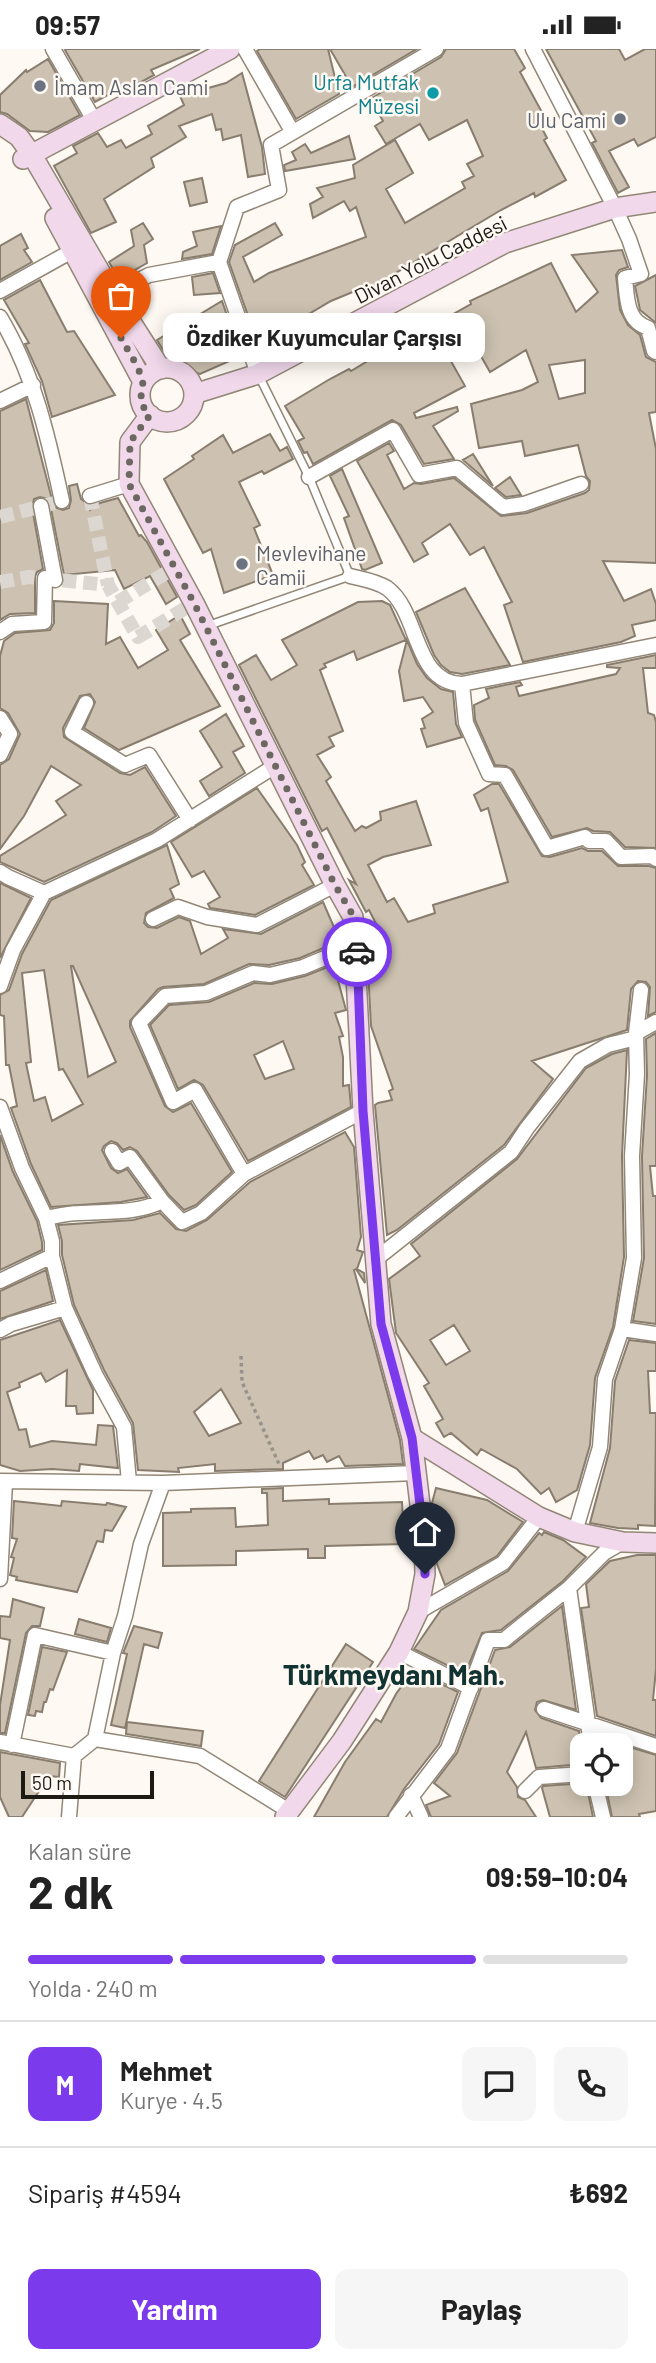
<!DOCTYPE html>
<html lang="tr">
<head>
<meta charset="utf-8">
<style>
	body { margin:0; font-family:Barlow,sans-serif; background:#f6f6f6; color:#222; height:100vh; display:flex; flex-direction:column; font-size:26px; white-space:nowrap }
	* { box-sizing:border-box; margin:0 }
	p { font-size:23px; color:#767676 }
	.icon { flex:none; width:38px; height:38px; fill:none; stroke:currentColor; stroke-width:2; stroke-linecap:round; stroke-linejoin:round }
	.map { position:relative; height:1768px; overflow:hidden }
	.panel { display:flex; flex-direction:column; background:#fff; flex:1 }
	.panel>* { flex:none }
	.controls { position:absolute; left:570px; top:1684px; display:grid; gap:14px }
	.controls a { display:grid; place-items:center; width:63px; height:63px; border-radius:14px; background:#fff; box-shadow:0 4px 18px #0003; font-size:35px }
	.scale { position:absolute; left:21px; bottom:18px; width:133px; box-sizing:border-box; padding-left:7px; border:4px solid #1d1913; border-top:0; font-size:19px; line-height:24px; white-space:nowrap; color:#1d1913; -webkit-text-stroke:5px #fef9f2; paint-order:stroke }
	.pin { position:absolute; display:grid; place-items:center; width:60px; height:60px; color:#fff; margin:-72px -30px; border-radius:50% 50% 50% 0; rotate:-45deg; box-shadow:0 0 7px #0007 }
	.pin .icon { rotate:45deg }
	.courier { position:absolute; display:grid; place-items:center; width:70px; height:70px; margin:-35px; border:5px solid #7c3aed; border-radius:50%; background:#fff; color:#222; box-shadow:0 2px 9px #0007 }
	.bubble { position:absolute; height:49px; border-radius:14px; background:#fff; box-shadow:0 4px 18px #0003; font-size:23px; font-weight:700; line-height:49px; text-align:center }
	.headline em { font-style:normal; font-weight:700 }
	.headline div { display:flex; flex-direction:column-reverse }
	.headline { display:flex; align-items:center; justify-content:space-between; height:119px; padding:0 28px }
	h1 { font-size:46px; font-weight:700; line-height:52px }
	.bar { display:grid; grid-template-columns:repeat(4,1fr); gap:10px 7px; align-content:center; height:84px; padding:0 28px }
	.bar i { height:9px; border-radius:5px; background:#e0e0e0 }
	.bar .on { background:#7c3aed }
	.bar p { grid-column:span 4 }
	.line { display:flex; align-items:center; gap:18px; padding:0 28px; border-top:2px solid #e0e0e0 }
	.line div { flex:1 }
	.round { display:grid; place-items:center; flex:none; width:74px; height:74px; border-radius:14px; background:#f6f6f6 }
	.action { display:flex; gap:14px; margin-top:auto; padding:14px 28px }
	.action a { flex:1; height:80px; border-radius:14px; background:#7c3aed; color:#fff; font-size:28px; font-weight:700; line-height:80px; text-align:center }
	.action a+a { background:#f6f6f6; color:#222 }
	.status { display:flex; justify-content:space-between; align-items:center; height:49px; padding:0 35px; background:#fff; direction:ltr }
	.status svg { height:19px; fill:currentColor }
	.map>svg:first-child { display:block }
	.building { fill:#cdc2b1; stroke:#887d6e; stroke-width:2; fill-rule:evenodd }
	.lines { fill:none; stroke-linecap:round; stroke-linejoin:round }
	.street-tunnel { stroke:#dcd7d1; stroke-width:14; stroke-dasharray:14 7; stroke-linecap:butt }
	.lane-casing { stroke:#928777; stroke-width:10 }
	.street-casing { stroke:#928777; stroke-width:17 }
	.secondary-casing { stroke:#928777; stroke-width:22 }
	.path { stroke:#97928b; stroke-width:3.5; stroke-dasharray:3.5 3.5; stroke-linecap:butt }
	.lane { stroke:#fff; stroke-width:7 }
	.street { stroke:#fff; stroke-width:14 }
	.secondary { stroke:#f1d8eb; stroke-width:19 }
	.done { stroke:#6c6761; stroke-width:7; stroke-dasharray:0 12.6 }
	.route { stroke:#7c3aed; stroke-width:9 }
	.worship-dot { fill:#6b7280; stroke:#fef9f2; stroke-width:2.5 }
	.culture-dot { fill:#0f9aa8; stroke:#fef9f2; stroke-width:2.5 }
	.labels { text-anchor:middle; dominant-baseline:central; stroke-width:5; stroke-linejoin:round; paint-order:stroke }
	.culture-label { font-size:21px; fill:#0d838f; stroke:#fef9f2; text-anchor:end }
	.worship-label { font-size:21px; fill:#5b616d; stroke:#fef9f2; text-anchor:start }
	.street-label { font-size:21px; fill:#1d1913; stroke:#fef9f2 }
	.district-label { font-size:28px; font-weight:bold; fill:#113331; stroke:#fef9f2 }
</style>
</head>
<body>
<div class="status"><b>09:57</b><svg viewBox="0 0 49 12"><path d="M0 12V9h3v3zM5 12V6h3v6zM10 12V3h3v9zM15 12V0h3v12zM26 1h20v11H26zM47 4h2v5h-2z"/></svg></div>
<div class="map">
<svg width="656" height="1768" viewBox="0 0 656 1768">
	<rect width="100%" height="100%" fill="#fef9f2"/>
	<path class="building" d="M67,0H200L151,21L154,26L132,38L130,34L95,53L65,1Z
		M260,0H328L339,45L296,70L257,2Z
		M330,0H417L352,38Z
		M446,0H514L525,19L520,23L544,67L537,70L547,89L544,91L566,131L535,148L534,144L501,161L369,240L367,237L331,252L258,295L229,213L235,196L275,174L282,186L243,208L254,233L269,224L366,188L356,158L350,162L344,152L313,169L310,155L323,148L317,139L355,129L353,116L395,91L413,124L386,140L405,174L465,139L462,133L474,127L467,115L483,107L467,71L429,91L420,75L386,95L375,77L383,72L370,50L441,8Z
		M546,0H619L625,11L645,0H656V88L638,97L634,90L609,102L629,138L618,144L592,94L596,92Z
		M48,10L80,66L48,83L30,82L7,65L0,63V46L26,21L27,23Z
		M242,24L262,98L265,125L248,128L241,86L223,91L221,80L216,81L212,65L179,77L186,88L151,109L154,118L104,150L116,173L91,184L54,117L77,104L73,97L98,84L107,98L121,91L126,99L152,85L148,77L184,56L180,47L226,34Z
		M349,87L355,110L285,122L284,116L296,111L292,103L305,95L311,104Z
		M202,129L207,153L190,157L184,133Z
		M143,174L153,190L144,196L147,214L119,230L109,213L134,197L131,181Z
		M221,177L212,205L182,210L183,203L197,197L193,183Z
		M21,185L28,199L24,201L32,213L0,231V197Z
		M622,201L628,218L619,221L616,226L620,261L628,276L640,286L646,308L656,313V363L649,364L656,400V514L603,512L624,552L651,540L656,555V571L632,576L635,587L621,593L523,613L504,556L512,553L484,498L470,506L450,475L422,494L428,505L414,513L357,412L389,394L394,402L387,406L404,440L414,434L421,435L454,429L501,467L527,464L585,444L589,441L590,432L586,427L578,396L525,407L522,392L479,399L471,355L522,341L538,333L526,301L490,323L473,293L448,307L465,337L414,364L416,369L457,358L458,362L433,377L454,410L424,415L401,376L392,371L313,415L307,403L304,404L298,392L304,389L285,357L330,330L349,320L351,322L396,295L398,297L432,277L471,255L470,252L551,214L576,263L598,243L572,206ZM585,311V344L559,350L549,316Z
		M213,224L220,244L194,246L192,228Z
		M656,226V274L640,261L635,237Z
		M40,231L67,283L74,282L115,346L52,368L42,332L25,295L29,294L4,251Z
		M222,252L241,307L200,325L172,316L157,291Z
		M26,350L54,458L63,461L69,459L71,451L69,437L77,435L81,450L89,456L90,461L100,454L118,449L139,487L141,486L147,493L177,548L166,555L150,527L124,540L115,521L64,526L50,455L48,450L40,448L34,450L32,458L43,520L37,523L35,528V564L10,565L0,571V362Z
		M270,385L280,402L287,398L293,410L264,425L262,422L239,433L260,476L254,479L273,526L224,544L211,500L203,504L164,430L194,410L192,407L223,386L233,404Z
		M473,405L493,437L463,411Z
		M342,420L382,514L365,521L362,520L344,469L349,467L330,427Z
		M510,428L521,446L506,448L495,439Z
		M465,539L510,616L462,625L450,623L441,616L434,606L416,563Z
		M54,552L108,555L106,595L120,588L138,619L168,601L156,581L180,566L190,585L180,591L220,657L119,701L84,679L95,653L90,645L80,647L63,679L64,688L120,724L130,726L145,718L176,767L152,783L44,833L0,813V807L66,766L56,752L81,736L51,717L24,767L0,800V716L9,710L20,685L8,664L0,659V607L4,592L15,584L50,581L54,574Z
		M382,552L390,556L406,591L357,611L354,602L324,615L326,618L320,621L343,682L329,688L334,697L317,706L331,728L326,732L355,782L362,777L366,779L381,771L380,763L416,752L431,796L383,808L368,816L387,853L394,849L408,873L435,864L433,856L508,833L488,759L481,762L474,746L492,735H499L542,807L550,808L582,799L588,802H602L618,817H649L656,819V963L648,967L650,938L646,933L638,932L631,940L627,981L532,1012L553,1030L504,1096L397,1181L387,1186L375,1056L378,1054L392,1051L389,1042L393,1040L371,977L367,901L379,897L378,894L385,892L369,861L366,863L349,831L356,835L327,779L322,782L239,616L256,606L271,631L297,616L282,591L358,553Z
		M407,591L417,615L427,629L441,640L453,643L456,675L462,688L427,698L421,680L425,679L422,670L433,663L423,648L404,652L399,622Z
		M656,606V619H643L648,664L654,666L656,673V799L625,798L610,783L593,782L587,779L552,788L513,721L506,717L495,716L475,671L474,656L489,649L486,640L520,633L522,636L516,638L519,647L616,625L620,619L607,618V616Z
		M226,665L244,697L233,703L245,724L209,747L200,732L222,718L200,682Z
		M257,739L297,796L305,813L302,816L314,836L255,866L210,859L208,855L220,848L204,822L192,828L171,793Z
		M167,796L179,835L170,840L174,849L146,864L144,874L148,878L157,879L179,868L190,872L201,905L228,889L223,880L261,885L323,853L340,892L300,909L269,916L249,915L204,935L163,938L158,940L130,972V978L165,1057L173,1063L191,1054L232,1123L196,1156L184,1161L169,1146L137,1102L130,1098L123,1101L117,1094L111,1092L104,1097L102,1101L111,1119L118,1124L127,1120L147,1148L121,1153L51,1158L31,1115L11,1059L17,1057L9,1016H6L4,967L0,966V946L9,941L22,905L51,851ZM71,917H73L116,1013L88,1028ZM44,921L59,1021L63,1020L83,1055L52,1072L45,1048L34,1052L26,1014L31,1013L22,924Z
		M0,834L31,849L0,909Z
		M343,912L344,922L336,924L346,961L335,964L343,987L339,988L343,1008V1037L349,1036L351,1058L248,1112L203,1036L194,1031L178,1040L150,976L169,956L209,953L254,934L272,935L305,927ZM283,992L294,1020L265,1030L254,1006Z
		M656,984V1117H650L653,1147H656V1275L633,1272L644,1209L642,1107L647,1026L646,990Z
		M627,1001L622,1107L624,1208L613,1278L595,1329L590,1396L577,1441L556,1453L549,1439L541,1445L517,1420L481,1400L477,1406L451,1384L444,1388L436,1374L443,1370L424,1337L429,1334L396,1284L389,1230L420,1207L411,1195L517,1110L586,1019L612,1005ZM454,1276L470,1302L446,1316L430,1291Z
		M345,1083L354,1098L361,1188L357,1201L363,1203L357,1220L364,1224L365,1234L356,1220L354,1221L400,1391L403,1415L345,1417L339,1407L327,1413L323,1406L314,1410L309,1402L283,1414V1420L215,1422V1415L178,1419L179,1423L138,1421L133,1374L104,1321L74,1256L62,1206V1192L58,1176L133,1171L160,1164L176,1180L186,1182L207,1171L250,1133ZM221,1340L241,1374L209,1387L194,1363Z
		M0,1086L13,1123L37,1172L42,1193V1201L0,1221Z
		M46,1221L53,1252L0,1270V1242Z
		M60,1271L93,1341V1364L77,1365L76,1357H66L67,1321L46,1333L41,1324L19,1334L20,1338L7,1343L19,1381L26,1380L30,1398L52,1392L96,1396L98,1376L113,1377L118,1419L80,1415L79,1422L52,1420L20,1422L0,1416V1291Z
		M629,1291L656,1294V1322H648L650,1364H656L655,1477L638,1476V1480L618,1479L590,1474L610,1399L615,1332Z
		M283,1439V1452L329,1450V1455L402,1453L404,1495L325,1497V1509H308V1500L236,1502V1516L163,1517V1464L191,1463V1460L235,1459L236,1478L268,1476L267,1444H262V1440Z
		M436,1439L487,1451L523,1473L497,1507L445,1536L437,1515L432,1454Z
		M14,1452L61,1457L62,1452L106,1456L107,1454L126,1458L112,1482L105,1481L103,1493L97,1492L77,1543L16,1531L17,1528L10,1526L14,1509L11,1508L17,1490L12,1489Z
		M544,1483L563,1491L586,1508L563,1532L501,1581L482,1584L465,1625L414,1600L441,1561L508,1522L539,1484L542,1486Z
		M637,1506H656V1620L653,1651H656V1687L597,1667L581,1559L589,1558L586,1535L610,1512Z
		M13,1550L44,1559L40,1577H32L26,1584L5,1684H0V1656L10,1591L0,1589V1567L10,1568Z
		M562,1557L576,1661L543,1651L537,1653L535,1661L541,1669L579,1682L583,1715L536,1719L526,1683L507,1723L517,1738L518,1748L525,1751L536,1768H431L426,1756L450,1747L434,1734L457,1704L495,1601L510,1598Z
		M79,1570L111,1579L107,1593L75,1585Z
		M134,1577L162,1584L158,1599L144,1595L125,1679L111,1676L127,1605L123,1604Z
		M346,1595L373,1613L285,1748L259,1732Z
		M42,1598L67,1603L53,1641L50,1640L46,1653H44L42,1663L36,1662L35,1667L28,1666Z
		M413,1621L458,1643L439,1695L404,1740L387,1768H314L345,1713L376,1670L381,1673L396,1645Z
		M127,1673L203,1682L201,1697L126,1685Z
		M600,1689L656,1706V1762L639,1765L640,1768H612L605,1734H621V1696H600Z
		M0,1703L60,1714L59,1728L49,1727L22,1768H9L0,1748Z
		M586,1734L593,1768H550L542,1739L543,1737Z"/>
	<g class="lines">
		<path class="street-tunnel" d="M90,447L108,536
			M0,468L62,452
			M0,533L29,528L108,536L138,588L194,554
			M118,553L174,519"/>
		<g class="lane-casing">
			<path id="lane" d="M207,577L350,527L309,428L258,325"/>
		</g>
		<g class="street-casing">
			<path id="street" d="M53,0L94,71
				M245,0L292,82
				M533,0L615,159L629,190L641,225L625,229C627,248 626,272 648,279L654,302L656,303
				M0,242L72,202
				M107,247L149,226L219,213
				M0,268C34,325 48,387 62,452
				M258,325L219,213L237,158L279,141L271,96L436,0
				M0,352L33,336
				M309,428L393,381L419,426L457,419L503,458L524,455L581,435
				M90,447L129,435
				M41,457L55,531
				M350,527C362,530 376,532 387,539C420,563 413,634 462,635L656,596
				M0,583L12,575L44,573L45,529
				M462,635L466,674L489,725L505,726L547,799L585,788L589,792H606L621,808L652,807L656,810
				M86,654L72,683L125,716L149,706L190,771
				M0,669L10,685L0,706
				M0,823L8,828L44,844
				M153,870L178,858L207,868L257,876L335,836
				M356,896L303,918L270,926L253,924L206,944L165,947L139,974L173,1053L195,1041L244,1125L363,1062
				M0,937L13,901L44,844L157,791L275,717
				M636,984L641,941
				M0,1058L22,1119L46,1169L52,1192V1207L65,1259L95,1325L124,1378L129,1433
				M112,1102L119,1114L130,1108L162,1152
				M46,1169C57,1167 68,1164 79,1164C107,1162 137,1165 162,1152L182,1173L201,1164L244,1125
				M376,1210L511,1103L527,1079L580,1012L608,996L636,989
				M0,1232L52,1207
				M622,1280L656,1285
				M0,1281L11,1275L65,1259
				M0,1432L163,1434L416,1424
				M575,1483L600,1398L605,1330L622,1280L634,1209L632,1107L637,1025L636,984L656,973
				M0,1530L5,1433
				M569,1539L591,1696
				M418,1563L503,1514L539,1468
				M399,1603L471,1639
				M544,1660L656,1697
				M95,1690L200,1707L289,1762
				M0,1693L74,1707
				M12,1696L35,1586L113,1604
				M595,1734L603,1768
				M525,1742L539,1728L583,1725
				M411,1746L421,1768
				M69,1768L74,1707L95,1690L113,1604L125,1567L141,1495L163,1434
				M396,1768L448,1700L488,1591H504L520,1578L569,1539L604,1504L623,1493"/>
		</g>
		<g class="secondary-casing">
			<path id="secondary" d="M0,75L19,88L32,106L113,245L161,320
				M23,110L230,0
				M55,169L143,333
				M140 346a27 27 0 1 1 54 0a27 27 0 1 1-54 0Z
				M194,345L258,325L505,194L615,159L656,153
				M150,366L130,393L129,435L194,554L335,836L353,868L363,1062L381,1275L412,1389L424,1489L425,1525L418,1563L399,1603L342,1692L285,1768
				M412,1389L539,1468L575,1483L623,1493L656,1494"/>
		</g>
		<path class="path" d="M241,1307L242,1333L279,1415"/>
		<use href="#lane" class="lane"/>
		<use href="#street" class="street"/>
		<use href="#secondary" class="secondary"/>
	</g>
	<g class="lines">
		<path class="done" d="M121,289C128,302 138,316 142,330C146,344 133,349 150,366L130,393L129,435L194,554L335,836L354,868L357,903"/>
		<path class="route" d="M357,903L363,1062L381,1275L412,1389L424,1489L425,1525"/>
	</g>
	<g class="worship-dot">
		<circle cx="40" cy="37" r="7"/>
		<circle cx="620" cy="70" r="7"/>
		<circle cx="242" cy="515" r="7"/>
	</g>
	<circle class="culture-dot" cx="433" cy="44" r="7"/>
	<g class="labels">
		<g class="culture-label">
			<text x="419" y="32">Urfa Mutfak<tspan x="419" dy="24">Müzesi</tspan></text>
		</g>
		<g class="worship-label">
			<text x="54" y="37">İmam Aslan Cami</text>
			<text x="606" y="70" text-anchor="end">Ulu Cami</text>
			<text x="256" y="503">Mevlevihane<tspan x="256" dy="24">Camii</tspan></text>
		</g>
		<g class="street-label">
			<text transform="translate(430 210) rotate(-27)">Divan Yolu Caddesi</text>
		</g>
		<g class="district-label">
			<text x="394" y="1625">Türkmeydanı Mah.</text>
		</g>
	</g>
</svg>
<div class="controls">
<a><svg class="icon" aria-label="locate" viewBox="0 0 24 24"><circle cx="12" cy="12" r="6"/><path d="M12 2v4M12 18v4M2 12h4M18 12h4"/></svg></a>
</div>
<div class="scale">50 m</div>
<div class="pin" style="left:121px;top:289px;background:#ea580c"><svg class="icon" aria-label="bag" viewBox="0 0 24 24"><path d="M5 8h14l-1 12H6zM9 8a3 3 0 0 1 6 0"/></svg></div>
<div class="pin" style="left:425px;top:1525px;background:#1f2937"><svg class="icon" aria-label="home" viewBox="0 0 24 24"><path d="M3 11l9-7 9 7M6 9v11h12V9"/></svg></div>
<div class="courier" style="left:357px;top:903px"><svg class="icon" aria-label="car" viewBox="0 0 24 24"><path d="M5 17H2v-5l4-1 3-4h7l3 4 3 1v5h-3M9 17h6M6 11h13"/><circle cx="7" cy="17" r="2"/><circle cx="17" cy="17" r="2"/></svg></div>
<div class="bubble" style="left:163px;top:264px;width:322px">Özdiker Kuyumcular Çarşısı</div>
</div>
<section class="panel">
<div class="headline"><div><h1>2 dk</h1><p>Kalan süre</p></div><em>09:59–10:04</em></div>
<div class="bar"><i class="on"></i><i class="on"></i><i class="on"></i><i></i><p>Yolda · 240 m</p></div>
<div class="line" style="height:126px"><b class="round" style="background:#7c3aed;color:#fff">M</b><div><b>Mehmet</b><p>Kurye · 4.5</p></div><a class="round"><svg class="icon" aria-label="chat" viewBox="0 0 24 24"><path d="M4 5h16v11H9l-5 4z"/></svg></a><a class="round"><svg class="icon" aria-label="phone" viewBox="0 0 24 24"><path d="M5 4h4l2 5-3 2q2 4 5 5l2-3 5 2v4C11 20 4 13 5 4z"/></svg></a></div>
<div class="line" style="height:91px"><div>Sipariş #4594</div><b>₺692</b></div>
<div class="action"><a>Yardım</a><a>Paylaş</a></div>
</section>
</body>
</html>
